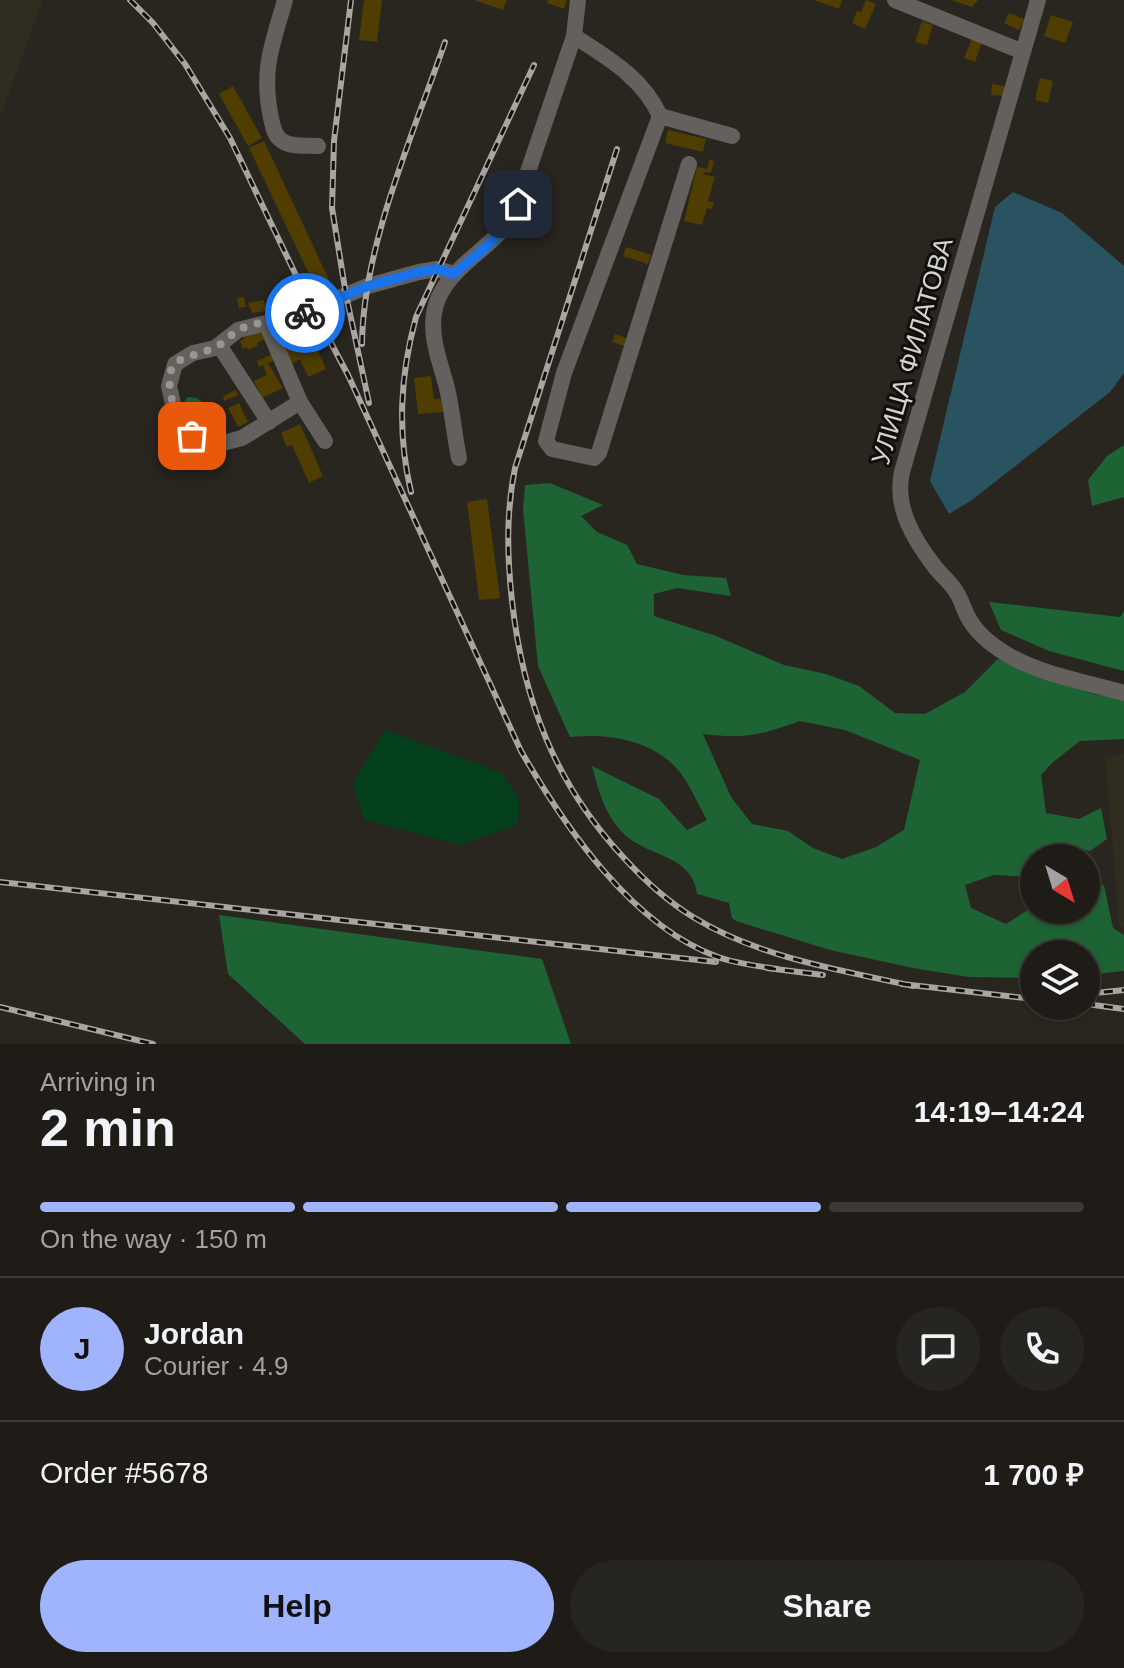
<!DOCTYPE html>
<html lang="en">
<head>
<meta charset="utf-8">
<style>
	body { margin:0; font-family:Helvetica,sans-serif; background:#272521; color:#f1f3f6; height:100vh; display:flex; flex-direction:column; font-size:30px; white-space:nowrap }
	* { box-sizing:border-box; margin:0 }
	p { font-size:26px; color:#a1a1a2 }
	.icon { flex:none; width:44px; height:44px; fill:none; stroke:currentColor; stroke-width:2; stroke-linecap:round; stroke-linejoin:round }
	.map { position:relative; height:1044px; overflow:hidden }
	.panel { display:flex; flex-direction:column; background:#1f1c18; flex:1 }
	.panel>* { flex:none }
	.needle { width:52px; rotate:142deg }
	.tools { position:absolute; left:1020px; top:844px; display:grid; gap:16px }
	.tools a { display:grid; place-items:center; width:80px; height:80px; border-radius:50%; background:#1f1c18; box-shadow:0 2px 6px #0004,0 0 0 2px #3c3a37; font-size:40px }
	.pin { position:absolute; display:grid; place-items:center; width:68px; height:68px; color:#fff; margin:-34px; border-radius:16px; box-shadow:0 4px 12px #0006 }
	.courier { position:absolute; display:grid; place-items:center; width:80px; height:80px; margin:-40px; border:6px solid #1a73e8; border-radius:50%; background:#fff; color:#222; box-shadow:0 2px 10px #0007 }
	.overview em { font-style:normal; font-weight:700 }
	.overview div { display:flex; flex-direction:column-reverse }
	.overview { display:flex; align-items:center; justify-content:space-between; height:136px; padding:0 40px }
	h1 { font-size:52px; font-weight:700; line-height:60px }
	.bar { display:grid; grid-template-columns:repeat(4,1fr); gap:12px 8px; align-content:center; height:96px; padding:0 40px }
	.bar i { height:10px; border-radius:6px; background:#3c3a37 }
	.bar .current { background:#a0b3fd }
	.bar p { grid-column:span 4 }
	.line { display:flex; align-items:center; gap:20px; padding:0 40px; border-top:2px solid #3c3a37 }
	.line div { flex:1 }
	.round { display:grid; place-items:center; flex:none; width:84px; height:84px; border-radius:42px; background:#272521 }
	.primary-button { display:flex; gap:16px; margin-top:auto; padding:16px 40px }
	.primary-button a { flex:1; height:92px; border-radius:48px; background:#a0b3fd; color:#111; font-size:32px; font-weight:700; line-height:92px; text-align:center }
	.primary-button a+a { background:#272521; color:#f1f3f6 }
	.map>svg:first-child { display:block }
	.built { fill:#312c20 }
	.green { fill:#03401b }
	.forest { fill:#1d6334; fill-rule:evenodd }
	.water { fill:#295360 }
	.building { fill:#503d00 }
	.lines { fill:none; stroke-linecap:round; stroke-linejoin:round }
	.minor { stroke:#63605d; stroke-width:16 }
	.rail-casing { stroke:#a9a6a2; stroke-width:6 }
	.rail { stroke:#110f0c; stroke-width:3; stroke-dasharray:9; stroke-linecap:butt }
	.done { stroke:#999692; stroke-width:8; stroke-dasharray:0 14.4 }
	.route { stroke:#1a73e8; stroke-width:10 }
	.labels { text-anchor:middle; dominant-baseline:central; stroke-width:6; stroke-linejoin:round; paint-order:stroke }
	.street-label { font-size:26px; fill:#d5d3cf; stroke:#110f0c }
</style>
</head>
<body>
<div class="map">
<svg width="1124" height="1044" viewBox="0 0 1124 1044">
	<rect width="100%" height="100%" fill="#292620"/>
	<path class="built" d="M0,0H43L0,117Z
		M1124,754V930L1119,924L1105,757Z"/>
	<path class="green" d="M385,730L502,773L519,800L518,824L461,845L364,820L353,783Z"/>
	<path class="forest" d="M188,397L197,398L208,407V419L193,425L185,416L182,404Z
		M1124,445V497L1092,506L1088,480L1107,456Z
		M550,483L603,505L581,516L597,532L627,545L637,564L683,575L726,578L731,596L677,588L654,594V616L716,636L784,665L826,674L859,686L895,713L925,714L965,692L998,659L1093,694L1124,699V739L1080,741L1052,763L1041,775L1046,813L1079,819L1101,808L1107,839L1090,851L1055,845L1037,852L1031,877L994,875L965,885L971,908L1006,924L1034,906V910H1086V884L1104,885L1113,928L1124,935V971L1086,975V954H1034V978L969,977L913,968L830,950L736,921L732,918L729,903L697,894C693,854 646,857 623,833C604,813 599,792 592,766L659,799L687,830L707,820C698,804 690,785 679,771C653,740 609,733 570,737L538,666L523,509L525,485ZM800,721L845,730L920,760L904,830L876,847L842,859L813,848L788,831L752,824L731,797L703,734C744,739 762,735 800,721Z
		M989,602L1120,617L1124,611V671L1049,651L1001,630Z
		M219,915L542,959L571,1044H305L228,974Z"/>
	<path class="water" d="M1013,192L1062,213L1124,266V373L1110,392L972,500L949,514L930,481L995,207Z"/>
	<path class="building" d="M364,0H382L377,42L359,40Z
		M474,0H507L503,10Z
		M548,0H567L564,9L547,3Z
		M814,0H842L839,9Z
		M866,0L876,4L865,29L852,23L857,11L861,12Z
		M951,0H978L972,7Z
		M1009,13L1024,19L1019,30L1004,23Z
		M1051,15L1073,22L1065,43L1044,36Z
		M922,21L933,25L927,45L915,42Z
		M972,38L982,42L975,62L964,58Z
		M1040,78L1053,81L1048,103L1035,100Z
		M992,84L1005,86L1004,96L991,95Z
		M233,86L262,138L248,146L219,94Z
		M668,130L706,139L703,152L665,143Z
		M264,141L331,284L317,291L249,148Z
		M709,160L714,161L711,173L704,172L703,174L715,177L708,201L714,202L712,209L707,208L702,225L684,221L697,167L707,169Z
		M626,247L651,255L648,264L623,256Z
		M244,297L246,307L239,308L237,298Z
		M264,300L266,311L252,313L248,303Z
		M305,323L326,369L308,377L300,359L289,365L276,337Z
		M264,327L268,338L257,343L258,346L248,350L247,347L243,349L240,341L244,339L243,336Z
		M615,334L626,338L624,346L612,342Z
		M273,354L275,360L268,363L283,388L262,398L254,381L267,375L263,365L259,367L257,361Z
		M431,376L434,399H442L443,412L418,414L414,378Z
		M236,390L238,395L224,401L223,396Z
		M239,403L248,422L238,427L228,408Z
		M300,424L323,476L309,483L292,445L287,447L281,433Z
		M487,499L500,598L479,600L467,502Z"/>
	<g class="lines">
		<path class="minor" d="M285,0C272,46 261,69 271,118C273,126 274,135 281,140C290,148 307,145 318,146
			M895,0L1021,51
			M1038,0L902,472C894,507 914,540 935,567C941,575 949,581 955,590C961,598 963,608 968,617C976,633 993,646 1008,655C1042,675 1086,682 1124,693
			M574,36C608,58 643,78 660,116L564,373L546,441L552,449L594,458L599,453L689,164
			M660,116L732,136
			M266,323L238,330L215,348L193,353L175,364L169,386L176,418L192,436L205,444L215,445L242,438L300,402L266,323L293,317L368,286L419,272L437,269L454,274
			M219,345L269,422
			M300,402L325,441
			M459,458C454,434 452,407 446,384C435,346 421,312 452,277C471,255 497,241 513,216L574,36L578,0"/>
		<g class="rail-casing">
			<path id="rail" d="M130,0L153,23L185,64L230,138L304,292L348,375L521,751C565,827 632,926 718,957C737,964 758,966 778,969
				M351,0L334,141L332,208L346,295L369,403
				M617,149L515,468C506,513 507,555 512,601C523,700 555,784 624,858C644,880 667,901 693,917C758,957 839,970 913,986
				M362,344C363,246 413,135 445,42
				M411,492C397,432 400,376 416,317L534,65
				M0,882L716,962
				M767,968L823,975
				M902,984L1034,999
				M1086,994L1124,990
				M1086,1004L1124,1009
				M0,1007L153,1044"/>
		</g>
		<use href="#rail" class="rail"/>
	</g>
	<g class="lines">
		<path class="done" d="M192,436C180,426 175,416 172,400C162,354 183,361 214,348C226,343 232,331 245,327C264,320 285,321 305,313"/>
		<path class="route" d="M305,313L368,286L419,272L437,269L454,274C478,253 506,235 518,204"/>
	</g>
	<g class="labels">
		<g class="street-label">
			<text transform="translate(912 351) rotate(-74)">УЛИЦА ФИЛАТОВА</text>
		</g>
	</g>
</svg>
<div class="tools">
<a><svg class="needle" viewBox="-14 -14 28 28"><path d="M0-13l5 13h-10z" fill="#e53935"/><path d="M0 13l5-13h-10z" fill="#a1a1a2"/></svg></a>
<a><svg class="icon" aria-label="layers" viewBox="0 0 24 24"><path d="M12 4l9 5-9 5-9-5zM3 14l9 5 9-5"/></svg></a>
</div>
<div class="pin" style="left:192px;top:436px;background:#ea580c"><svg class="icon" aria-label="bag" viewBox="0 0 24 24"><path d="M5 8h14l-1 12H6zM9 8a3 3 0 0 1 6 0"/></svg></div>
<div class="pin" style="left:518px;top:204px;background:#1f2937"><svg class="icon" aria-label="home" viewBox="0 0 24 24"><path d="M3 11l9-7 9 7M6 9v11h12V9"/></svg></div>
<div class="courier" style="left:305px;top:313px"><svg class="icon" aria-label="bike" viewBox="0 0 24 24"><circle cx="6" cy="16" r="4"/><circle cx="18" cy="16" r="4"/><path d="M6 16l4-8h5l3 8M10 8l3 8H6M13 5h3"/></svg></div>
</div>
<section class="panel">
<div class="overview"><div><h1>2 min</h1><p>Arriving in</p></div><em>14:19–14:24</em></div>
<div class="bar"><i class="current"></i><i class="current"></i><i class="current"></i><i></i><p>On the way · 150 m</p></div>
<div class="line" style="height:144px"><b class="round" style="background:#a0b3fd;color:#111">J</b><div><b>Jordan</b><p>Courier · 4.9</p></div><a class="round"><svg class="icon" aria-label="chat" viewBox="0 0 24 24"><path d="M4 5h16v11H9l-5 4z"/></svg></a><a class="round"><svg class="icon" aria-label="phone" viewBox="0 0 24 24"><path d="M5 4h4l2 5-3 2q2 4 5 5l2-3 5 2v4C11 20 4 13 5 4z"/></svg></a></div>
<div class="line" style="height:104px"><div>Order #5678</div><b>1 700 ₽</b></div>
<div class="primary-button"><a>Help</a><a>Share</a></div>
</section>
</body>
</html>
